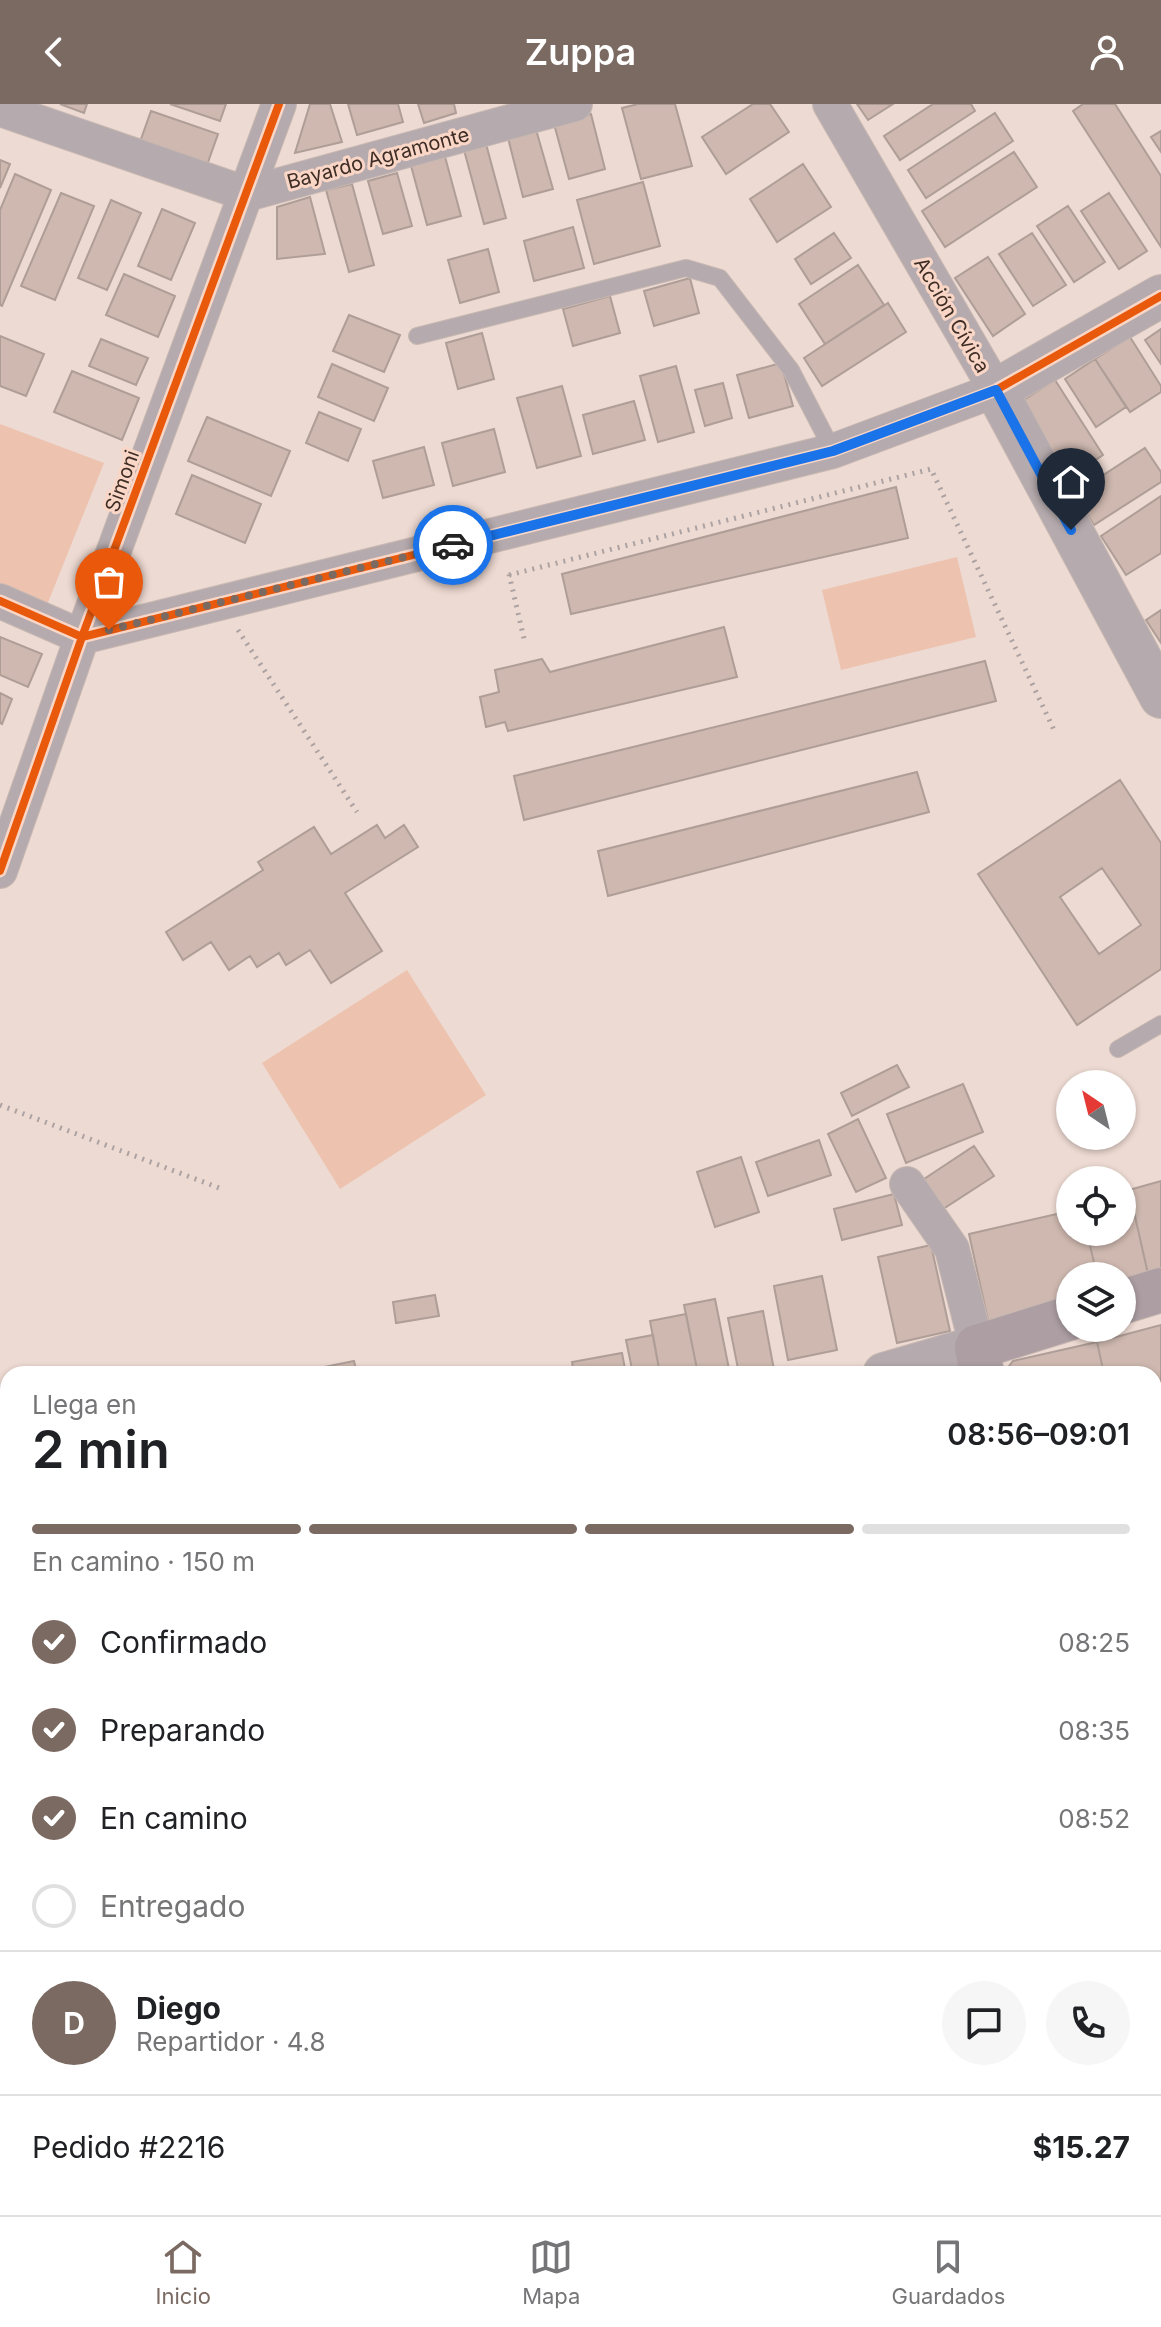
<!DOCTYPE html>
<html lang="es">
<head>
<meta charset="utf-8">
<style>
	body { margin:0; font-family:Inter,sans-serif; background:#f6f6f6; color:#202124; height:100vh; display:flex; flex-direction:column; font-size:30px; white-space:nowrap }
	* { box-sizing:border-box; margin:0 }
	p { font-size:26px; color:#757577 }
	.icon { flex:none; width:44px; height:44px; fill:none; stroke:currentColor; stroke-width:2; stroke-linecap:round; stroke-linejoin:round }
	.map { position:relative; flex:1; overflow:hidden }
	.panel { position:absolute; left:0px; top:1262px; width:1162px; height:850px; display:flex; flex-direction:column; background:#fff; border-radius:24px 24px 0 0; box-shadow:0 2px 6px #0004 }
	.panel>* { flex:none }
	.needle { width:52px; rotate:325deg }
	.buttons { position:absolute; left:1056px; top:966px; display:grid; gap:16px }
	.buttons a { display:grid; place-items:center; width:80px; height:80px; border-radius:50%; background:#fff; box-shadow:0 2px 6px #0004; font-size:40px }
	.pin { position:absolute; display:grid; place-items:center; width:68px; height:68px; color:#fff; margin:-82px -34px; border-radius:50% 50% 50% 0; rotate:-45deg; box-shadow:0 0 8px #0007 }
	.pin .icon { rotate:45deg }
	.courier { position:absolute; display:grid; place-items:center; width:80px; height:80px; margin:-40px; border:6px solid #1a73e8; border-radius:50%; background:#fff; color:#222; box-shadow:0 2px 10px #0007 }
	.head em { font-style:normal; font-weight:600 }
	.head div { display:flex; flex-direction:column-reverse }
	.head { display:flex; align-items:center; justify-content:space-between; height:136px; padding:0 32px }
	h1 { font-size:52px; font-weight:600; line-height:60px }
	.bar { display:grid; grid-template-columns:repeat(4,1fr); gap:12px 8px; align-content:center; height:96px; padding:0 32px }
	.bar i { height:10px; border-radius:6px; background:#e0e0e0 }
	.bar .current { background:#7b6a62 }
	.bar p { grid-column:span 4 }
	.line { display:flex; align-items:center; gap:20px; padding:0 32px; border-top:2px solid #e0e0e0 }
	.line div { flex:1 }
	.round { display:grid; place-items:center; flex:none; width:84px; height:84px; border-radius:42px; background:#f6f6f6 }
	ol { padding:0 32px; list-style:none }
	li { display:flex; align-items:center; gap:24px; height:88px }
	li p { margin-inline-start:auto }
	li .icon { padding:8px; border-radius:50%; background:#7b6a62; color:#fff; stroke-width:4 }
	li:last-child { color:#757577 }
	li i { width:44px; height:44px; border:4px solid #e0e0e0; border-radius:50% }
	header { display:flex; justify-content:space-between; align-items:center; height:104px; padding:0 32px; background:#7b6a62; color:#fff; font-size:36px; font-weight:600 }
	.tabs { display:flex; justify-content:space-around; align-items:center; height:112px; border-top:2px solid #e0e0e0; background:#fff; font-size:22px; color:#757577 }
	.tabs a { display:grid; justify-items:center; gap:4px }
	.tabs .current { color:#7b6a62 }
	.map>svg:first-child { display:block }
	.green { fill:#edc3b0 }
	.lines { fill:none; stroke-linecap:round; stroke-linejoin:round }
	.stream { stroke:#87b79f; stroke-width:10 }
	.building { fill:#ceb8af; stroke:#ae9e97; stroke-width:2; fill-rule:evenodd }
	.service-casing { stroke:#c8b8b2; stroke-width:18 }
	.minor-casing { stroke:#c8b8b2; stroke-width:36 }
	.tertiary-casing { stroke:#c8b8b2; stroke-width:44 }
	.secondary-casing { stroke:#c8b8b2; stroke-width:46 }
	.path { stroke:#ada2a2; stroke-width:5; stroke-dasharray:2 6; stroke-linecap:butt }
	.service { stroke:#b5aaad; stroke-width:16 }
	.minor { stroke:#b5aaad; stroke-width:34 }
	.tertiary { stroke:#b5aaad; stroke-width:42 }
	.secondary { stroke:#ac9ea3; stroke-width:44 }
	.cycleway-casing { stroke:#f9d6c6; stroke-width:13 }
	.cycleway { stroke:#e8590c; stroke-width:8 }
	.done { stroke:#7b6a62; stroke-width:8; stroke-dasharray:0 14.4 }
	.route { stroke:#1a73e8; stroke-width:10 }
	.labels { text-anchor:middle; dominant-baseline:central; stroke-width:6; stroke-linejoin:round; paint-order:stroke }
	.street-label { font-size:20px; fill:#3e2d25; stroke:#f9d6c6 }
</style>
</head>
<body>
<header><svg class="icon" aria-label="back" viewBox="0 0 24 24"><path d="M15 5l-7 7 7 7"/></svg>Zuppa<svg class="icon" aria-label="person" viewBox="0 0 24 24"><circle cx="12" cy="8" r="4"/><path d="M4 21q1-7 8-7t8 7"/></svg></header>
<div class="map">
<svg width="1161" height="2111" viewBox="0 0 1161 2111">
	<rect width="100%" height="100%" fill="#eddad2"/>
	<path class="green" d="M0,320L104,359L47,501L0,481Z
		M957,453L976,533L841,566L822,486Z
		M407,866L486,991L340,1085L262,959Z"/>
	<g class="lines">
		<path class="stream" d="M0,1713L8,1712"/>
	</g>
	<path class="building" d="M60,0H87L84,9Z
		M170,0H226L220,17Z
		M310,0H330L342,38L295,49Z
		M348,0H398L403,18L357,31Z
		M418,0H454L456,9L424,19Z
		M638,0H675L692,62L641,75L622,4Z
		M753,0H770L789,28L726,70L702,33Z
		M857,0H893L868,16Z
		M933,0H971L975,7L900,56L884,32Z
		M1083,0H1115L1161,72V143L1073,7Z
		M151,7L218,30L207,61L140,38Z
		M995,9L1013,37L926,94L908,66Z
		M591,10L605,65L569,75L554,20Z
		M535,22L553,85L523,93L507,30Z
		M1161,27V48L1151,33Z
		M486,40L506,114L484,120L464,46Z
		M1014,48L1037,83L945,143L922,107Z
		M444,49L461,112L427,121L410,58Z
		M0,56L10,60L0,84Z
		M803,60L831,103L777,138L750,95Z
		M397,69L412,122L383,130L368,77Z
		M15,70L51,86L2,202L0,201V106Z
		M643,78L660,142L594,160L577,96Z
		M352,80L374,161L349,168L326,86Z
		M61,89L94,102L55,196L21,182Z
		M1109,89L1147,147L1119,165L1081,107Z
		M310,93L325,150L277,155V103Z
		M111,96L141,109L107,186L78,174Z
		M1068,102L1105,158L1074,178L1037,122Z
		M162,105L195,119L171,176L138,162Z
		M573,123L584,164L534,177L524,137Z
		M834,129L851,154L811,180L795,155Z
		M1032,129L1066,181L1033,202L999,150Z
		M488,145L499,188L460,199L448,156Z
		M988,153L1025,210L993,232L955,174Z
		M858,161L884,201L825,240L799,200Z
		M124,170L175,192L158,233L106,211Z
		M690,174L699,209L654,222L644,187Z
		M610,192L620,229L573,242L563,205Z
		M888,199L906,228L822,282L804,254Z
		M349,211L400,231L384,268L333,247Z
		M1161,225V260L1145,236Z
		M482,229L494,275L458,285L446,239Z
		M0,232L44,250L26,292L0,282Z
		M1130,233L1161,282V288L1130,308L1095,255Z
		M101,235L148,254L136,281L89,262Z
		M1095,255L1126,303L1096,323L1065,275Z
		M781,259L793,302L749,314L737,271Z
		M332,260L388,284L374,317L318,293Z
		M676,262L694,328L658,338L640,272Z
		M72,267L139,294L122,336L54,308Z
		M1055,276L1103,351L1068,374L1019,299Z
		M723,279L732,314L705,322L695,286Z
		M562,282L581,352L537,364L517,294Z
		M634,297L645,336L593,350L583,311Z
		M319,308L361,325L348,357L306,339Z
		M207,313L290,347L271,392L188,357Z
		M494,325L505,368L453,382L442,339Z
		M424,343L434,381L383,394L373,357Z
		M1145,344L1161,368V378L1094,421L1074,390Z
		M192,371L261,400L245,439L176,410Z
		M896,383L908,434L571,510L562,470Z
		M1161,392V449L1126,471L1101,432Z
		M1161,506V539L1146,516Z
		M724,523L737,573L508,627L505,618L486,623L480,593L499,588L495,566L542,555L550,568Z
		M0,533L42,550L28,583L0,571Z
		M985,557L996,597L524,716L514,672Z
		M0,589L12,595L2,620L0,619Z
		M917,668L929,708L608,792L598,747Z
		M1120,676L1161,739V865L1077,921L978,770ZM1102,764L1141,821L1099,850L1060,793Z
		M377,721L385,734L404,721L418,743L345,789L382,847L331,879L310,846L286,861L279,849L257,863L250,852L229,866L211,838L183,856L166,828L263,766L258,758L314,723L331,750Z
		M897,961L909,983L852,1012L841,989Z
		M963,980L983,1028L906,1059L887,1010Z
		M858,1015L886,1074L856,1088L828,1030Z
		M819,1036L831,1071L768,1092L756,1058Z
		M974,1042L994,1072L943,1105L924,1075Z
		M741,1053L759,1108L715,1123L697,1068Z
		M1101,1067L1103,1076H1076V1073Z
		M1161,1077V1180L1151,1183L1129,1086Z
		M1122,1086H1129L1151,1183L1122,1191V1172H1097L1087,1128H1122Z
		M894,1090L902,1121L842,1136L834,1105Z
		M1070,1107V1128H1087L1097,1172H1070V1203L989,1221L969,1130Z
		M931,1141L950,1227L897,1239L878,1153Z
		M822,1172L837,1246L788,1256L774,1182Z
		M435,1191L439,1212L396,1219L393,1198Z
		M715,1195L730,1270H698L684,1201Z
		M763,1207L774,1266L739,1270L728,1214Z
		M686,1210L698,1270H660L650,1217Z
		M1161,1221V1294L1154,1296V1270H1104L1097,1238Z
		M653,1231L660,1270H633L626,1236Z
		M1097,1238L1104,1270H1003L1013,1257Z
		M622,1249L626,1270H574L572,1258Z
		M354,1257L357,1270H301L300,1268Z
		M0,1362H8V1423H0Z
		M1161,1569V1630L1154,1631V1570Z
		M1161,1630V1852L1154,1853V1631Z
		M1161,1937V2044L1154,2046V1939Z
		M1161,2044V2111L1154,2090V2046Z
		M164,2104H206L189,2111H167Z
		M322,2104H329L332,2111H304Z
		M329,2104H373L376,2111H332Z
		M376,2104H516L502,2111H378Z
		M724,2104H729L731,2111H706Z
		M729,2104H832L834,2111H731Z
		M832,2104H921L907,2108L908,2111H834Z
		M920,2104H966L967,2111H922Z
		M966,2104H1032L1033,2111H967Z
		M1070,2104H1120L1121,2111H1071Z"/>
	<g class="lines">
		<g class="service-casing">
			<path id="service" d="M417,232L686,164L720,174L791,266L833,347
				M1118,945L1161,920
				M0,2033L8,2032"/>
		</g>
		<g class="minor-casing">
			<path id="minor" d="M0,5L247,90L575,0
				M0,497L82,533L833,347L996,286L830,0
				M0,767L82,533L279,0
				M907,1080L952,1145L977,1243
				M234,2104L237,2111
				M1148,2104L1149,2111"/>
		</g>
		<g class="tertiary-casing">
			<path id="tertiary" d="M1161,192L996,286L1161,593
				M884,1270L977,1243
				M0,1445H8"/>
		</g>
		<g class="secondary-casing">
			<path id="secondary" d="M1122,1198L1161,1186
				M982,1270L977,1243L1070,1214
				M1154,1892L1161,1890
				M611,2111L628,2104"/>
		</g>
		<path class="path" d="M509,470L525,539
			M509,471L931,365L1054,626
			M238,526L357,708
			M0,1001L222,1085"/>
		<use href="#service" class="service"/>
		<use href="#minor" class="minor"/>
		<use href="#tertiary" class="tertiary"/>
		<use href="#secondary" class="secondary"/>
		<g class="cycleway-casing">
			<path id="cycleway" d="M0,497L82,533L833,347L996,286L1161,192
				M0,767L82,533L279,0"/>
		</g>
		<use href="#cycleway" class="cycleway"/>
	</g>
	<g class="lines">
		<path class="done" d="M109,526L453,441"/>
		<path class="route" d="M453,441L833,347L996,286L1071,426"/>
	</g>
	<g class="labels">
		<g class="street-label">
			<text transform="translate(378 54) rotate(-15)">Bayardo Agramonte</text>
			<text transform="translate(952 211) rotate(60)">Acción Cívica</text>
			<text transform="translate(122 377) rotate(-70)">Simoni</text>
		</g>
	</g>
</svg>
<div class="buttons">
<a><svg class="needle" viewBox="-14 -14 28 28"><path d="M0-13l5 13h-10z" fill="#e53935"/><path d="M0 13l5-13h-10z" fill="#757577"/></svg></a>
<a><svg class="icon" aria-label="locate" viewBox="0 0 24 24"><circle cx="12" cy="12" r="6"/><path d="M12 2v4M12 18v4M2 12h4M18 12h4"/></svg></a>
<a><svg class="icon" aria-label="layers" viewBox="0 0 24 24"><path d="M12 4l9 5-9 5-9-5zM3 14l9 5 9-5"/></svg></a>
</div>
<div class="pin" style="left:109px;top:526px;background:#ea580c"><svg class="icon" aria-label="bag" viewBox="0 0 24 24"><path d="M5 8h14l-1 12H6zM9 8a3 3 0 0 1 6 0"/></svg></div>
<div class="pin" style="left:1071px;top:426px;background:#1f2937"><svg class="icon" aria-label="home" viewBox="0 0 24 24"><path d="M3 11l9-7 9 7M6 9v11h12V9"/></svg></div>
<div class="courier" style="left:453px;top:441px"><svg class="icon" aria-label="car" viewBox="0 0 24 24"><path d="M5 17H2v-5l4-1 3-4h7l3 4 3 1v5h-3M9 17h6M6 11h13"/><circle cx="7" cy="17" r="2"/><circle cx="17" cy="17" r="2"/></svg></div>
<section class="panel">
<div class="head"><div><h1>2 min</h1><p>Llega en</p></div><em>08:56–09:01</em></div>
<div class="bar"><i class="current"></i><i class="current"></i><i class="current"></i><i></i><p>En camino · 150 m</p></div>
<ol>
<li><svg class="icon" aria-label="check" viewBox="0 0 24 24"><path d="M5 12l5 5 9-10"/></svg>Confirmado<p>08:25</p></li>
<li><svg class="icon" aria-label="check" viewBox="0 0 24 24"><path d="M5 12l5 5 9-10"/></svg>Preparando<p>08:35</p></li>
<li><svg class="icon" aria-label="check" viewBox="0 0 24 24"><path d="M5 12l5 5 9-10"/></svg>En camino<p>08:52</p></li>
<li><i></i>Entregado</li>
</ol>
<div class="line" style="height:144px"><b class="round" style="background:#7b6a62;color:#fff">D</b><div><b>Diego</b><p>Repartidor · 4.8</p></div><a class="round"><svg class="icon" aria-label="chat" viewBox="0 0 24 24"><path d="M4 5h16v11H9l-5 4z"/></svg></a><a class="round"><svg class="icon" aria-label="phone" viewBox="0 0 24 24"><path d="M5 4h4l2 5-3 2q2 4 5 5l2-3 5 2v4C11 20 4 13 5 4z"/></svg></a></div>
<div class="line" style="height:104px"><div>Pedido #2216</div><b>$15.27</b></div>
</section>
</div>
<nav class="tabs">
<a class="current"><svg class="icon" aria-label="home" viewBox="0 0 24 24"><path d="M3 11l9-7 9 7M6 9v11h12V9"/></svg>Inicio</a>
<a><svg class="icon" aria-label="map" viewBox="0 0 24 24"><path d="M3 6l6-2 6 2 6-2v14l-6 2-6-2-6 2zM9 4v14M15 6v14"/></svg>Mapa</a>
<a><svg class="icon" aria-label="saved" viewBox="0 0 24 24"><path d="M7 4h10v16l-5-4-5 4z"/></svg>Guardados</a>
</nav>
</body>
</html>
